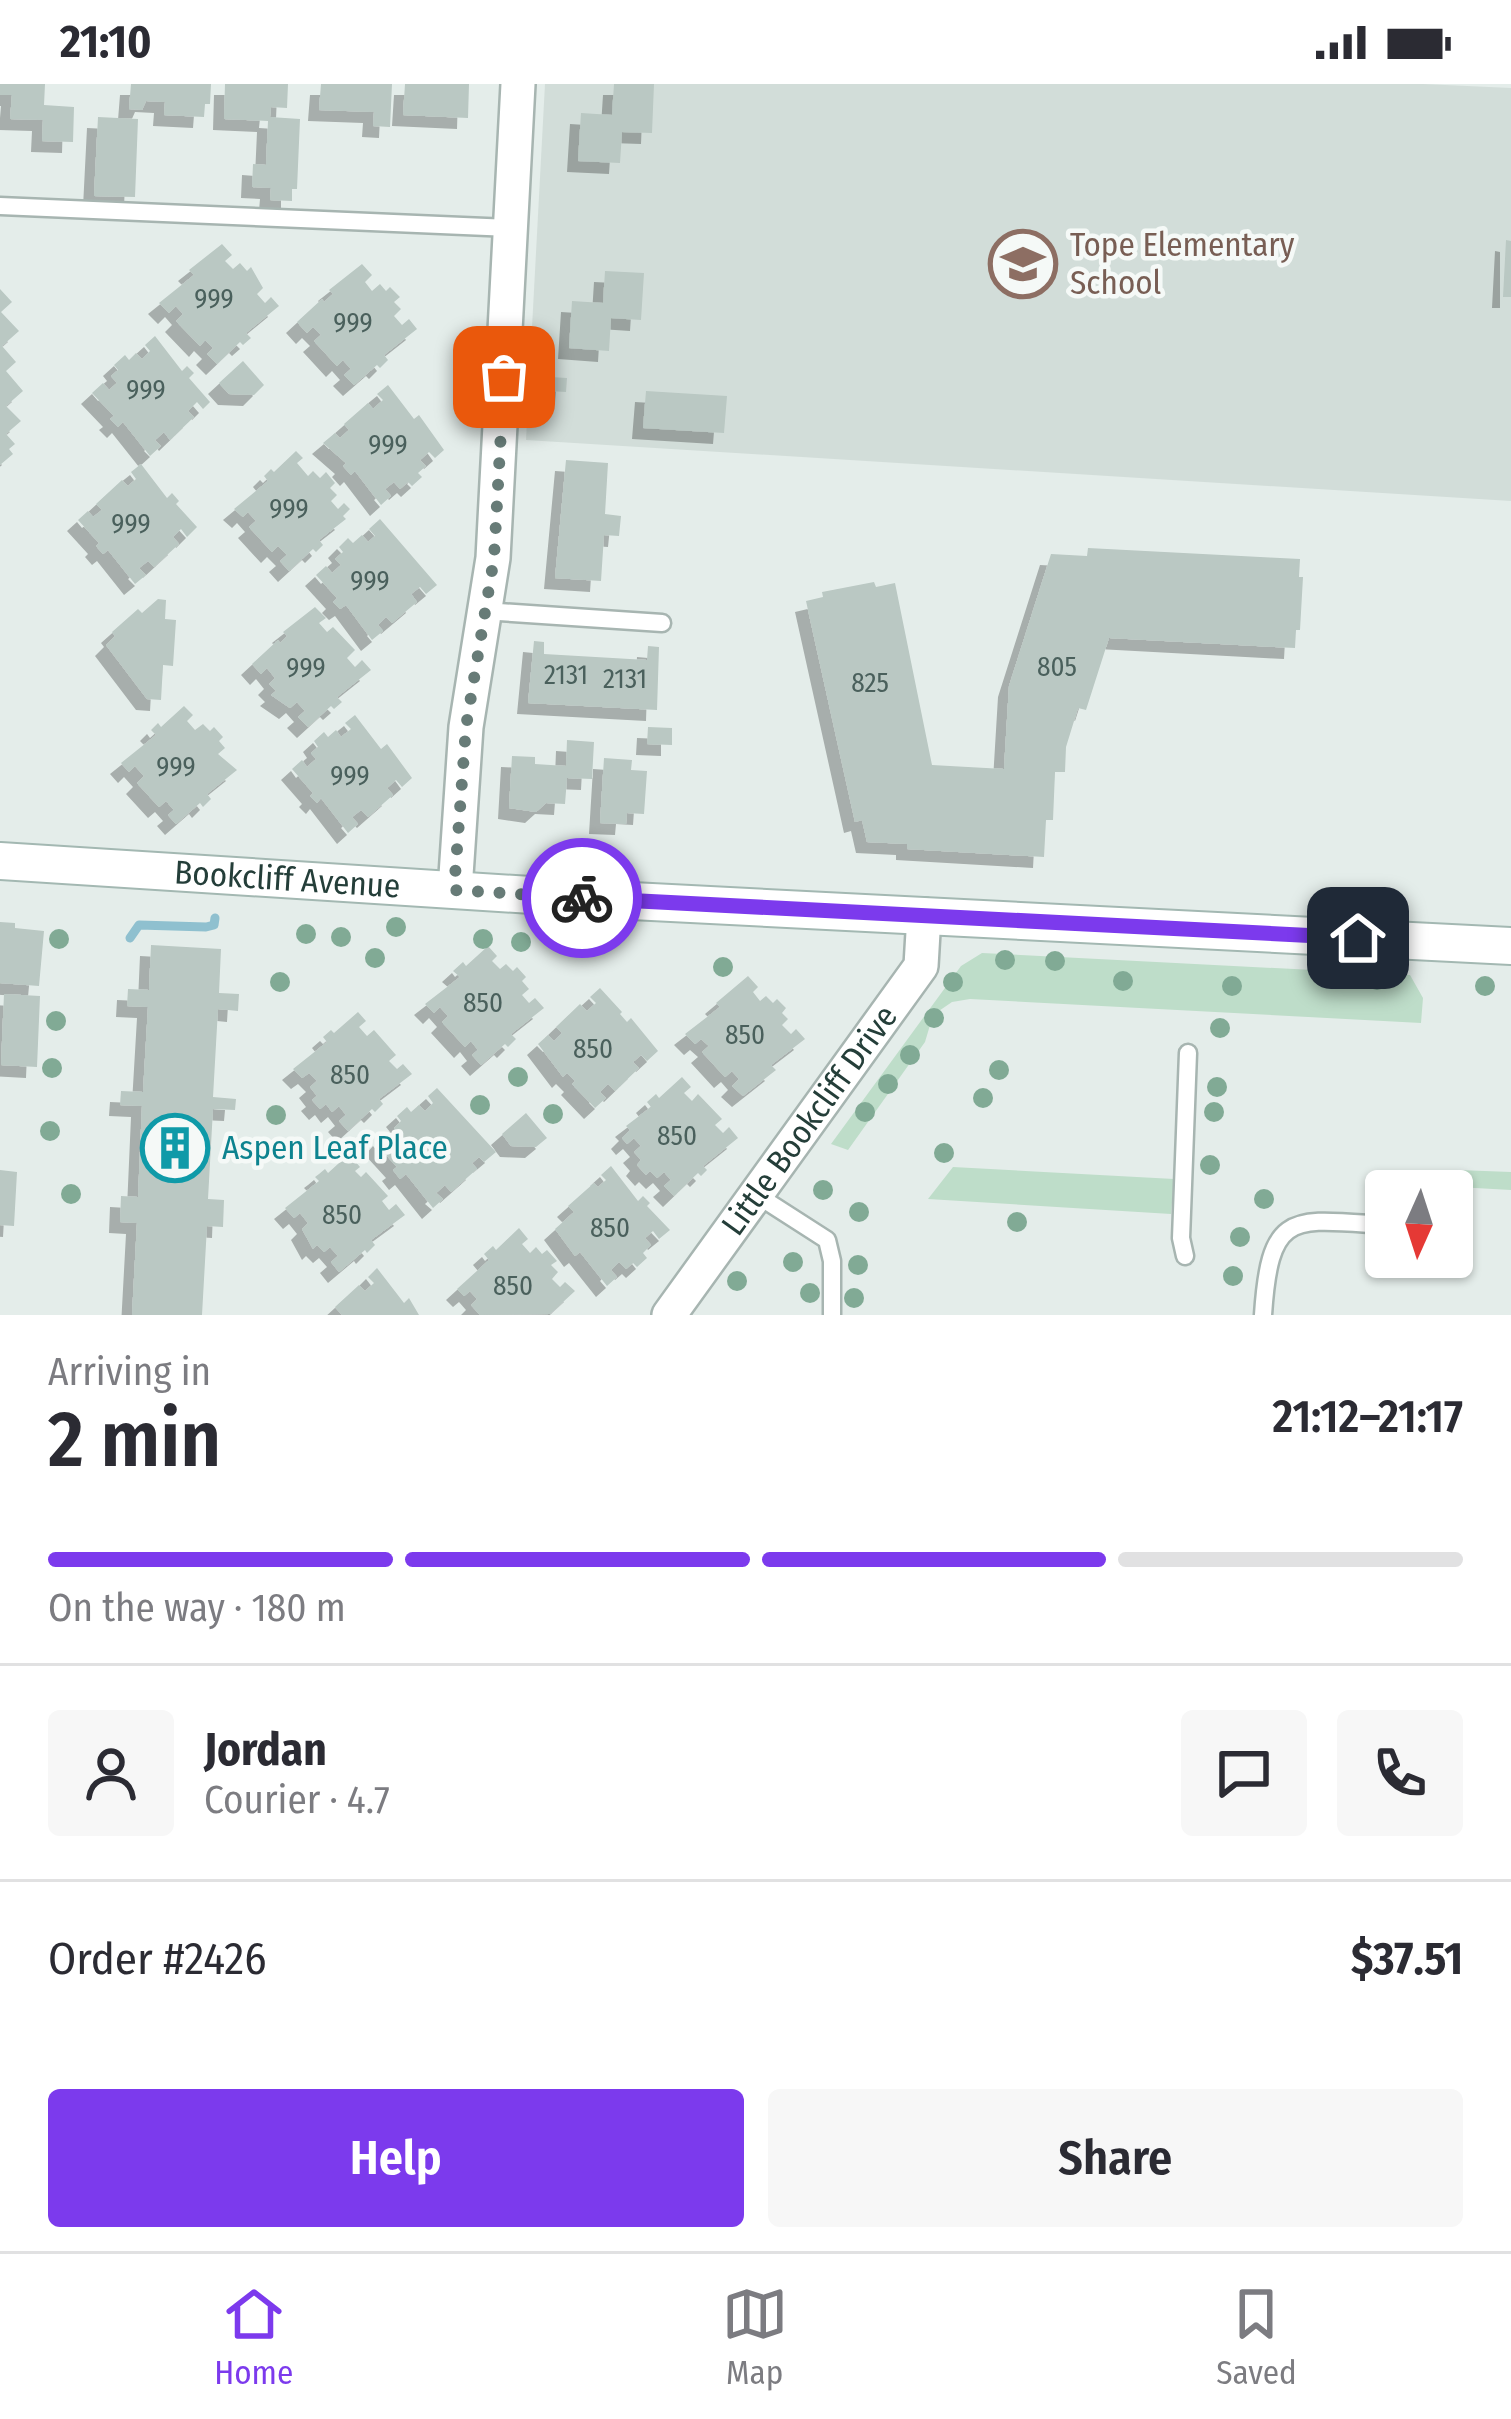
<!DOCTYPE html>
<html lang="en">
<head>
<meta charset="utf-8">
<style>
	body { margin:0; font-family:"Fira Sans Condensed",sans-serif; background:#f7f7f7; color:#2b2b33; height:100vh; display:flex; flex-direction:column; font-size:45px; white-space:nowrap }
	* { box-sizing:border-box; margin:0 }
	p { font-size:39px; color:#7c7c81 }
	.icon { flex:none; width:66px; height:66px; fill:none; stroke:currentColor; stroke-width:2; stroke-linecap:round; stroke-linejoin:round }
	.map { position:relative; height:1231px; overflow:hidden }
	.drawer { display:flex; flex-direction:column; background:#fff; flex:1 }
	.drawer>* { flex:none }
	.needle { width:78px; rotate:183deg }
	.controls { position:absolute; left:1365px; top:1086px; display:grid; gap:24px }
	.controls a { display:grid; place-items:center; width:108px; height:108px; border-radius:12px; background:#fff; box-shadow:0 3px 9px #0004; font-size:60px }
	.pin { position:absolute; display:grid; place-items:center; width:102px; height:102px; color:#fff; margin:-51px; border-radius:24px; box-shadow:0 6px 18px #0006 }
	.courier { position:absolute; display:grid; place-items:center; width:120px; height:120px; margin:-60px; border:9px solid #7c3aed; border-radius:50%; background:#fff; color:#222; box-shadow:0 3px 15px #0007 }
	.overview em { font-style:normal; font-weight:600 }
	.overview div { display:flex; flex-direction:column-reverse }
	.overview { display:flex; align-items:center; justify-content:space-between; height:204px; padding:0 48px }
	h1 { font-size:78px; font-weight:600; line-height:90px }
	.bar { display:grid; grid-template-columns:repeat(4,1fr); gap:18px 12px; align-content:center; height:144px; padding:0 48px }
	.bar i { height:15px; border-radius:9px; background:#e1e1e2 }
	.bar .current { background:#7c3aed }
	.bar p { grid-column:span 4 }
	.line { display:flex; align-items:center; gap:30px; padding:0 48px; border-top:3px solid #e1e1e2 }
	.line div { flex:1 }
	.round { display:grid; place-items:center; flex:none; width:126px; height:126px; border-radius:12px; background:#f7f7f7 }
	.action { display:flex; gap:24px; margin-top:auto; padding:24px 48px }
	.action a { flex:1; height:138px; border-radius:12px; background:#7c3aed; color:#fff; font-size:48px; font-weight:600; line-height:138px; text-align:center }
	.action a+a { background:#f7f7f7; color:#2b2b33 }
	.status { display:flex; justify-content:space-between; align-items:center; height:84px; padding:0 60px; background:#fff; direction:ltr }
	.status svg { height:33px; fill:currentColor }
	.menu { display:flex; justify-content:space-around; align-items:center; height:168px; border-top:3px solid #e1e1e2; background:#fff; font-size:33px; color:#7c7c81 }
	.menu a { display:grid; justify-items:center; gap:6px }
	.menu .current { color:#7c3aed }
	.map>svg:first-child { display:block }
	.built { fill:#d2ddd9 }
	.green { fill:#beddc9 }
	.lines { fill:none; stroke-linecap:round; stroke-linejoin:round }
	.stream { stroke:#8fc0cf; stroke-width:9 }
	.building { fill:#bac8c3; filter:url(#shadow) }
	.lane-casing { stroke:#a7b5b1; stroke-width:21 }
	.street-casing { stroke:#a7b5b1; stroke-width:38 }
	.secondary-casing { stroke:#a3b8b2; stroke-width:40 }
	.lane { stroke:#fff; stroke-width:16 }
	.street { stroke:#fff; stroke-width:33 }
	.secondary { stroke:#fff; stroke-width:36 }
	.tree { fill:#81aa95 }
	.done { stroke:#677b77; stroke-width:12; stroke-dasharray:0 21.6 }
	.route { stroke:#7c3aed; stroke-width:15 }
	.labels { text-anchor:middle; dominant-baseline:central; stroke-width:9; stroke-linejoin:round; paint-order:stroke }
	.number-label { font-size:27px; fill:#4a605c }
	.education-label { font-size:33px; fill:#785e54; stroke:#f5f9f7; text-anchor:start }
	.street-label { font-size:33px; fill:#243e39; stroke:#f5f9f7 }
	.culture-label { font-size:33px; fill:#0d838f; stroke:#f5f9f7; text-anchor:start }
</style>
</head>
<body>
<div class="status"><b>21:10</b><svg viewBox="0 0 49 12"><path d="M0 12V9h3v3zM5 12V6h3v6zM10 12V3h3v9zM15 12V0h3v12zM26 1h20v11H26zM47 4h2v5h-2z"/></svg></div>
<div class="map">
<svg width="1511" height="1231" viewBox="0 0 1511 1231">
	<defs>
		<filter id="shadow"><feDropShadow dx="-11" dy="11" stdDeviation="0" flood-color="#0004"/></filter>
	</defs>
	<rect width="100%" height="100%" fill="#e4edea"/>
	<path class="built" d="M545,0H1423L1511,4V417L526,356Z"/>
	<path class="green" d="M982,869L1410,891L1423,914L1421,939L970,915L952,918L933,931L925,958L848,1066L831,1060L961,882Z
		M953,1083L1174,1095L1171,1130L928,1115Z
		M1458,1086L1511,1088V1106L1457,1103Z"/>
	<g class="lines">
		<path class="stream" d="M130,854L139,841L206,843L214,841L215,834"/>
	</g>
	<path class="building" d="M0,0H45L44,21L74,23L73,58L42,57L43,36L10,35L12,11H0Z
		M131,0H211L210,20H205L204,33L164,31L165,18L146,17L142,26L129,25Z
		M225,0H288L287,24L271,23L270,33L300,35L297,105H292V117L270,116L271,104L252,103L253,80L266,81L268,37L224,35Z
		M321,0H392L390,43L373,42L374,28L319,26Z
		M405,0H469L468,34L403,31Z
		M614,0H654L652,49L622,48L620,79L578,77L581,29L612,31Z
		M98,33L138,35L135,113L94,112Z
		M1506,156L1511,157V213H1503Z
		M222,160L232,171L225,177L233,185L240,179L247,187L251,183L263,204L257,210L265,219L271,213L279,222L246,249L251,254L243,261L240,258L217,280L207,270L213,264L205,256L200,262L176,237L183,230L176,222L169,229L159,219L194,191L189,186Z
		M362,180L372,191L365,198L372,207L380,200L386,207L390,203L400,213L394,218L401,225L394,232L402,241L409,235L417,245L384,271L388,276L380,284L377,281L354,301L344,291L351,285L343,276L337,282L314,257L321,251L313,243L307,249L297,238L322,215L324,218L333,210L329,206Z
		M605,187L644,189L641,236L611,234L609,267L569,264L572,217L603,219Z
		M0,205L12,218L1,228L19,247L2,262L16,278L6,287L23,307L6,322L21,337L6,350L15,360L9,365L13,370L0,381Z
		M155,252L182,287L187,282L194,289L189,294L210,318L203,325L197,318L188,327L194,333L170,356L164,348L155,356L161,362L150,372L123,338L118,343L110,335L114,332L92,309L103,299L109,306L117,299L111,292L118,286L114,281L125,271L129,276L136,269L142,275L150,267L145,261Z
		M243,277L264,301L254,311L229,310L219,299Z
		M550,293L567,294L566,308L549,307Z
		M388,301L414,335L419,331L444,366L435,374L429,368L420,376L426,382L418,389L422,393L412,402L408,398L400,405L394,398L385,405L391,412L381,421L355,387L351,391L343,382L346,379L323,359L335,349L340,354L349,346L344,340L368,319L373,325L383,316L377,310Z
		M646,307L727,312L724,349L643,344Z
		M296,367L303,374L297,379L308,392L313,387L320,394L326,388L335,399L330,404L337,411L331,417L338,425L344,419L350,425L343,432L346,435L319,456L323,461L316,468L313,465L289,487L280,477L287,471L278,462L272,468L249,443L256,437L248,428L243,433L234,425L268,397L264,392L271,385L274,388Z
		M566,376L608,379L605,430L621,432L619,452L604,451L601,497L555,494Z
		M141,380L167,414L172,409L179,417L176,420L197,443L187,453L181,445L173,453L179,460L154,483L148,477L139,484L146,491L135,500L108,466L103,470L96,462L99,459L78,436L88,427L93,433L102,426L96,420L122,396L128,402L136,395L131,388Z
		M380,435L437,501L426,510L420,503L411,510L417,518L392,539L386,533L378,541L383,547L372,556L346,521L340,525L333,518L337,514L316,491L326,482L332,489L341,481L335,475L343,468L339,463L348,454L353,459L362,451L368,458L375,452L369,445Z
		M1088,464L1300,475L1299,493H1303L1300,546H1296L1295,564L1109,554L1086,626L1078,624L1066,663L1065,688H1055L1053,736H1046L1044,773L907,765V760L867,758L862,736L855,738L806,517L823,513L822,508L874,498L876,503L895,499L932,681L1004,685L1009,602L1051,470L1087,472Z
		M158,515L166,516L165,535L176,536L173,582L163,581L161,616L147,615L106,561L115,552L112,548L138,525L142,529Z
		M315,523L326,534L319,539L327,548L333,543L355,566L347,574L355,583L362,576L371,586L337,613L342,618L334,625L331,622L308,643L298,633L305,627L297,618L290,624L271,611L276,607L269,600L275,594L267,584L261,590L252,580L278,556L280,559L287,552L283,548Z
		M534,557L544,558V570L647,576L648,562L659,563L657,626L528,619Z
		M184,622L193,631L187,637L195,646L203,640L210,647L214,643L223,653L219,657L225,664L218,670L237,686L207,710L211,715L203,723L200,719L176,740L168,731L174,726L166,717L159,723L137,699L144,692L135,682L129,688L121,679L156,651L151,646L158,639L161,643Z
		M355,631L381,665L387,660L412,694L402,703L396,696L387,704L393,711L368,733L361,726L352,733L358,740L348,749L321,714L317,719L310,712L313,709L292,685L302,676L307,683L316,675L311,669L318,663L314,657L324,648L328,653L336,646L341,653L351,645L345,639Z
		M648,643L672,644V661L647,660Z
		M567,656L594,658L592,695L567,694L565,720L546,719L536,728L509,724L512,672L535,673V680L566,682Z
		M604,674L632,676L631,686L647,687L644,730L627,729L626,740L600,739Z
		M0,838L15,839V844L44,847L39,902L0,899Z
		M151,861L221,865L219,909L239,910L238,927L218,925L213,1013L236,1015L235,1026L213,1025L208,1115L224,1116L223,1143L207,1142L202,1231H132L137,1139L120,1138L121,1112L138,1113L142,1022L120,1021L121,1007L143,1008L148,923L127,922L128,905L149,906Z
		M488,862L497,872L492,877L500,885L506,880L513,887L517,883L526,893L522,897L529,905L522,911L529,919L535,914L544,924L511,950L516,955L508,963L505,960L481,981L472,971L478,966L471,957L465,963L442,938L448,932L440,923L434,929L425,920L460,893L453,887L463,878L466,882Z
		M748,892L758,903L753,908L760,917L766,912L773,919L777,915L786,924L782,929L788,935L782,941L791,950L796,945L805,955L771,981L776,986L743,1012L732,1002L739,995L732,987L725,993L702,968L709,962L701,955L695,960L685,950L720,923L716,919Z
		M600,904L622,928L620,930L627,938L631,934L658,967L647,977L641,971L633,978L639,984L615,1007L608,1000L600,1008L606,1014L595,1024L572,1000L575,997L567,989L563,993L538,960L548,951L554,957L562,949L556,943L580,920L587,927L596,919L590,913Z
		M4,910L40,912L37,983L1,981Z
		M358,928L366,937L359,943L367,952L374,946L396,971L389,977L397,985L403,980L412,990L379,1015L383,1020L375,1028L372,1025L348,1047L339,1037L346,1031L339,1022L332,1028L326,1020L320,1025L312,1016L317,1012L310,1003L317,997L309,989L302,994L293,985L327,958L323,953L331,946L334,949Z
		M682,993L691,1003L684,1009L692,1017L698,1010L722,1035L715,1041L723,1049L729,1043L738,1054L703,1082L707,1086L701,1092L698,1089L674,1112L664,1102L671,1096L664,1088L657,1094L650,1087L646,1091L637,1081L641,1076L634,1068L641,1062L634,1054L627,1060L622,1054L630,1046L626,1042L651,1023L647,1018L656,1010L659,1014Z
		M437,1004L496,1068L484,1078L479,1073L472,1079L477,1085L451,1108L445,1101L436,1109L443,1115L433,1124L406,1090L400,1095L393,1086L397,1083L376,1060L384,1051L390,1058L399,1050L394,1044L401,1037L397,1032L407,1023L411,1028L419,1021L425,1027L433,1019L428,1012Z
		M526,1029L547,1054L536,1063L511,1062L502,1050Z
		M349,1070L360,1083L355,1087L361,1093L366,1088L388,1112L382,1117L389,1126L396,1120L405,1131L371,1156L375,1161L367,1169L365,1166L339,1188L331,1178L338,1172L330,1163L324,1168L317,1161L313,1165L302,1145L308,1139L300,1129L294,1134L285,1124L319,1097L315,1093L319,1090L325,1085L328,1089Z
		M611,1082L638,1117L643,1112L650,1119L647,1122L670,1146L659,1155L653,1147L645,1154L651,1161L643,1169L647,1174L637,1183L633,1179L626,1185L619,1178L611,1186L617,1193L607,1202L580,1168L575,1172L555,1145L574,1128L568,1122L594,1099L598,1103L606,1096L601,1091Z
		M0,1086L17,1088L14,1142L0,1141Z
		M519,1144L528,1155L522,1160L530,1169L536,1163L542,1170L547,1166L557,1177L551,1181L558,1188L552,1195L560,1203L565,1198L575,1207L550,1230L480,1231L471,1221L477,1215L470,1207L464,1212L457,1205L489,1176L484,1170L493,1162L496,1166Z
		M377,1184L404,1219L409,1214L419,1231H342L335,1223L359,1201L365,1207L374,1199L368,1193Z"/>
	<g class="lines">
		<g class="lane-casing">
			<path id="lane" d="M0,122L512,144
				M484,527L662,539
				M757,1111L827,1156L832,1177V1231
				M1185,1172L1181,1154L1188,969
				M1263,1231C1270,1125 1292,1135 1386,1141"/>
		</g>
		<g class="street-casing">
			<g id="street">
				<path d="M455,806L466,643L493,474L518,0"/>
				<path id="s1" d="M669,1231L921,882L924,831"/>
			</g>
		</g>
		<g class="secondary-casing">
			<g id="secondary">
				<path id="s2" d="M0,777L593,815L1511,862"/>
			</g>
		</g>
		<use href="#lane" class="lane"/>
		<use href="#street" class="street"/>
		<use href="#secondary" class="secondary"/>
	</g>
	<g class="tree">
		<circle cx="396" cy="843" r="10"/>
		<circle cx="306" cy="850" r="10"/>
		<circle cx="341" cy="853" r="10"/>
		<circle cx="59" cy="855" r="10"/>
		<circle cx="483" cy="855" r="10"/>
		<circle cx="521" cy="858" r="10"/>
		<circle cx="375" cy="874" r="10"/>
		<circle cx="1005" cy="876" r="10"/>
		<circle cx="1055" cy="877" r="10"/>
		<circle cx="723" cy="883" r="10"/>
		<circle cx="1324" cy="892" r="10"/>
		<circle cx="1377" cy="896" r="10"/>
		<circle cx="1123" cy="897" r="10"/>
		<circle cx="280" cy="898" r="10"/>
		<circle cx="953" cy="898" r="10"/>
		<circle cx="1232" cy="902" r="10"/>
		<circle cx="1485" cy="902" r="10"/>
		<circle cx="934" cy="934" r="10"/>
		<circle cx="56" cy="937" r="10"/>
		<circle cx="1220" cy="944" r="10"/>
		<circle cx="910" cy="971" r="10"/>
		<circle cx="52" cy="984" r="10"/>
		<circle cx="999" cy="986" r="10"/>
		<circle cx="518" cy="993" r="10"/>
		<circle cx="888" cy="1000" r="10"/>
		<circle cx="1217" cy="1003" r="10"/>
		<circle cx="983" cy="1014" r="10"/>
		<circle cx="480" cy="1021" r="10"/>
		<circle cx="865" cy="1028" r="10"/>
		<circle cx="1214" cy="1028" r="10"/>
		<circle cx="553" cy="1030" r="10"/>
		<circle cx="276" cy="1031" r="10"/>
		<circle cx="50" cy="1047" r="10"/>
		<circle cx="944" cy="1069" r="10"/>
		<circle cx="1210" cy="1081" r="10"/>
		<circle cx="823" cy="1106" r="10"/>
		<circle cx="71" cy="1110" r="10"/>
		<circle cx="1264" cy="1115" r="10"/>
		<circle cx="859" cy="1128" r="10"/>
		<circle cx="1017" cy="1138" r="10"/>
		<circle cx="1240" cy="1153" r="10"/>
		<circle cx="793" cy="1178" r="10"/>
		<circle cx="858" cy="1181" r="10"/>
		<circle cx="1233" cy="1192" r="10"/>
		<circle cx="737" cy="1197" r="10"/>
		<circle cx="810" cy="1209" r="10"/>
		<circle cx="854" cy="1214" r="10"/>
	</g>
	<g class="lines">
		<path class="done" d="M504,293L494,474L466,643L454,806L582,814"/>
		<path class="route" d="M582,814L1358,854"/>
	</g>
	<defs>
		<g id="school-ring" transform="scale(3.45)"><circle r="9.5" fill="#f5f9f7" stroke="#8d6e63" stroke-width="1.5"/><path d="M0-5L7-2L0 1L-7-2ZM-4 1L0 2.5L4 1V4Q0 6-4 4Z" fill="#8d6e63"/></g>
		<g id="building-ring" transform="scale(3.45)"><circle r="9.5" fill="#f5f9f7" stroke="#0f9aa8" stroke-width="1.5"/><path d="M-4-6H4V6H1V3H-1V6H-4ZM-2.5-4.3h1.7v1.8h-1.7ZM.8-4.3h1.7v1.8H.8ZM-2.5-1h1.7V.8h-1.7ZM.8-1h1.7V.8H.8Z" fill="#0f9aa8"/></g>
	</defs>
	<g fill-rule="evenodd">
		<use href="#school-ring" x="1023" y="180"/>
		<use href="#building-ring" x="175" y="1064"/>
	</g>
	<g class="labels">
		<g class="number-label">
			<text x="214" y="215">999</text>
			<text x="353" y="239">999</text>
			<text x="146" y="306">999</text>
			<text x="388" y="361">999</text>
			<text x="289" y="425">999</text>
			<text x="131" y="440">999</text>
			<text x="370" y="497">999</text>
			<text x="1057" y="583">805</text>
			<text x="306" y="584">999</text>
			<text x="566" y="591">2131</text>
			<text x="625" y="595">2131</text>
			<text x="870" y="599">825</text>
			<text x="176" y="683">999</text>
			<text x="350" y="692">999</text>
			<text x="483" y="919">850</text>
			<text x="745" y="951">850</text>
			<text x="593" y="965">850</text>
			<text x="350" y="991">850</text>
			<text x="677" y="1052">850</text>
			<text x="342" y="1131">850</text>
			<text x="610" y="1144">850</text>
			<text x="513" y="1202">850</text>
		</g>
		<g class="education-label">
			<text x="1070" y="161">Tope Elementary<tspan x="1070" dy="38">School</tspan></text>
		</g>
		<g class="street-label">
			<text stroke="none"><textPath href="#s2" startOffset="288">Bookcliff Avenue</textPath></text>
			<text stroke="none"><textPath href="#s1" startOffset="240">Little Bookcliff Drive</textPath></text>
		</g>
		<g class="culture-label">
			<text x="222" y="1064">Aspen Leaf Place</text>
		</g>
	</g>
</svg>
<div class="controls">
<a><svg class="needle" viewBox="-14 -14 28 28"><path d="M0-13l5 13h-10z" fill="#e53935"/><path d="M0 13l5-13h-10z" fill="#7c7c81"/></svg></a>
</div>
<div class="pin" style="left:504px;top:293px;background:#ea580c"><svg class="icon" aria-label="bag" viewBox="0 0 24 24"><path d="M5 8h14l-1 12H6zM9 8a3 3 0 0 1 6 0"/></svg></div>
<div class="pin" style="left:1358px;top:854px;background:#1f2937"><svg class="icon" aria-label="home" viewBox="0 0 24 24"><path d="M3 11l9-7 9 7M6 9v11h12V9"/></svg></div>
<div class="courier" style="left:582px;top:814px"><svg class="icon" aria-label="bike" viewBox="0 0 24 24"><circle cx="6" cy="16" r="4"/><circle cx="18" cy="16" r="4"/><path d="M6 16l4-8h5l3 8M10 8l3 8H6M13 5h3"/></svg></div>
</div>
<section class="drawer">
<div class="overview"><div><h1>2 min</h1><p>Arriving in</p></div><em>21:12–21:17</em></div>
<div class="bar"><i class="current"></i><i class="current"></i><i class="current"></i><i></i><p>On the way · 180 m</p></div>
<div class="line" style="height:216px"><a class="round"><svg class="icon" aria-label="person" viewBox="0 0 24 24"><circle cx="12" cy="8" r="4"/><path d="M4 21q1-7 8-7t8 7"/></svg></a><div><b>Jordan</b><p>Courier · 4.7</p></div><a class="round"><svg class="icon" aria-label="chat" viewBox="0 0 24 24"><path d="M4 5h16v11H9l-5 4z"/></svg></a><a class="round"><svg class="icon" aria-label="phone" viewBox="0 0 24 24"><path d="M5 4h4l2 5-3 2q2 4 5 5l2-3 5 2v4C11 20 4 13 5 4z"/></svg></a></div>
<div class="line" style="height:156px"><div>Order #2426</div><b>$37.51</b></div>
<div class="action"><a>Help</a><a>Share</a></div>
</section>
<nav class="menu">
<a class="current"><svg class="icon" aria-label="home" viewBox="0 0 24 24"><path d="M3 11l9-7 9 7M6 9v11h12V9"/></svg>Home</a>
<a><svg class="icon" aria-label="map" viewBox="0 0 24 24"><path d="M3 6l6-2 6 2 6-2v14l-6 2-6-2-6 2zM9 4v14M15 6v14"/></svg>Map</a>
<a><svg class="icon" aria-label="saved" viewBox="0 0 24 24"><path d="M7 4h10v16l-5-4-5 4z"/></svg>Saved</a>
</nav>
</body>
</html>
